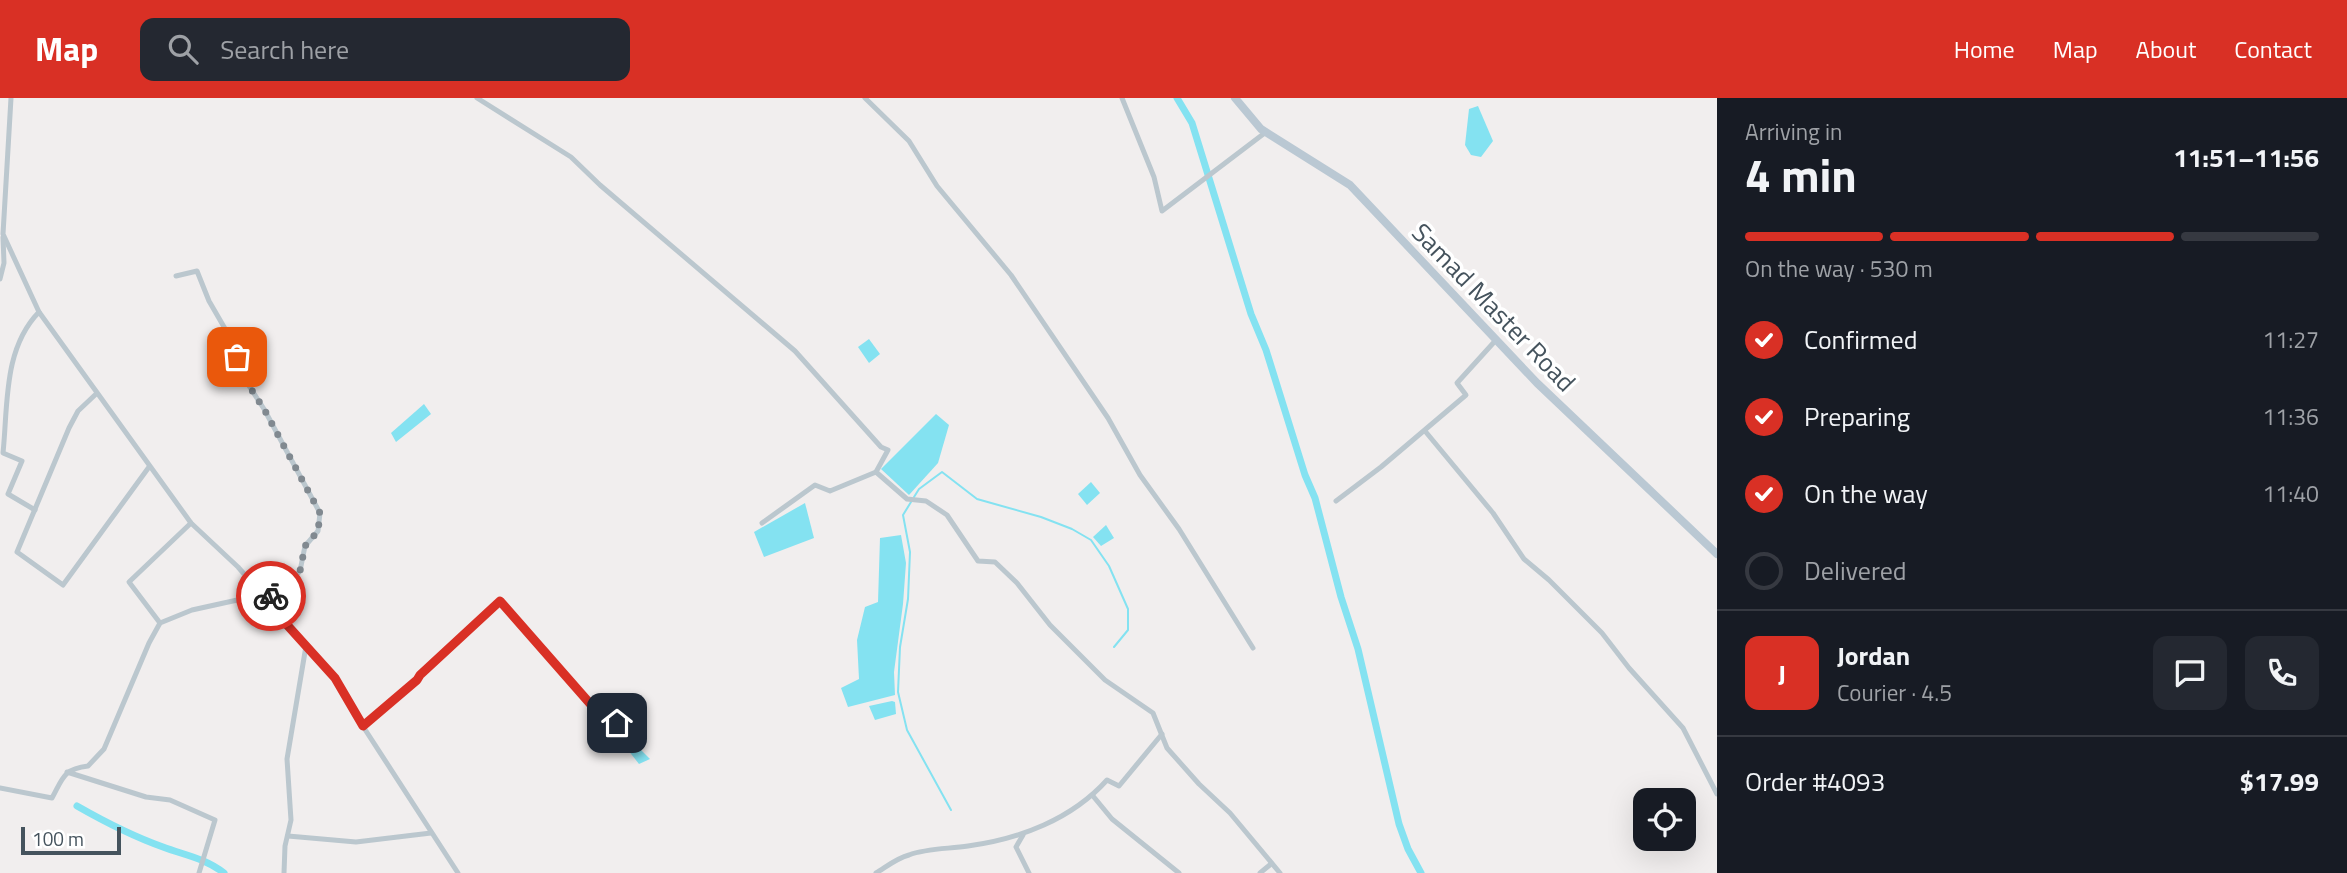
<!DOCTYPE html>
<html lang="en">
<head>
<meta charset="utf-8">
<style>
  :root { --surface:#171b24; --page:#242831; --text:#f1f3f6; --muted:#9ea1a6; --line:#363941; --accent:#d93025 }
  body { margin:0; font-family:"Titillium Web",sans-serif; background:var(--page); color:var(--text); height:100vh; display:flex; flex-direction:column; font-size:26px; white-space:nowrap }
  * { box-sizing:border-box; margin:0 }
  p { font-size:23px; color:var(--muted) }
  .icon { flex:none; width:38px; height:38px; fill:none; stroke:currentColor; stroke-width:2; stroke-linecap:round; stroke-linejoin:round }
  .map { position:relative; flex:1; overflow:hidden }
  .side { display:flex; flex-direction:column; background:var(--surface); width:630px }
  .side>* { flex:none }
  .tools { position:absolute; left:1633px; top:690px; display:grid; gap:14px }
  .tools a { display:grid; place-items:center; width:63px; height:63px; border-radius:14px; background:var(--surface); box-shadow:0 7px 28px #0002; font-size:35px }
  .scale { position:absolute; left:21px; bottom:18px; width:100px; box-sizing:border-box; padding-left:7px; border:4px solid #45535d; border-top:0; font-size:19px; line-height:24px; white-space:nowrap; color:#45535d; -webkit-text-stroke:5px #fff; paint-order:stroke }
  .pin { position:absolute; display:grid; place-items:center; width:60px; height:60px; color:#fff; margin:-30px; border-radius:14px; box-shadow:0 4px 10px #0006 }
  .courier { position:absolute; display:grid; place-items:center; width:70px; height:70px; margin:-35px; border:5px solid #d93025; border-radius:50%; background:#fff; color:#222; box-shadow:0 2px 9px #0007 }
  .summary em { font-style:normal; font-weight:700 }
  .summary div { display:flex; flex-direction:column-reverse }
  .summary { display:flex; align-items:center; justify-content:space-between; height:119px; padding:0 28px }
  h1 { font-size:46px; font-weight:700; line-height:52px }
  .bar { display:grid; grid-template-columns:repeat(4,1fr); gap:10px 7px; align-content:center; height:84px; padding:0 28px }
  .bar i { height:9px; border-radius:5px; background:var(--line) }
  .bar .current { background:var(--accent) }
  .bar p { grid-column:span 4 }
  .line { display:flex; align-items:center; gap:18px; padding:0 28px; border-top:2px solid var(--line) }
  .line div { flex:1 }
  .round { display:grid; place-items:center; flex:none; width:74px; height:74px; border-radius:14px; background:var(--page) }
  ol { padding:0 28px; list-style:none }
  li { display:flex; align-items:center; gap:21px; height:77px }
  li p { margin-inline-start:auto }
  li .icon { padding:7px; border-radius:50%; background:var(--accent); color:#fff; stroke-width:4 }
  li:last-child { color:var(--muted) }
  li i { width:38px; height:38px; border:4px solid var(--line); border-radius:50% }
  header { display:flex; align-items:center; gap:42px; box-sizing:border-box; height:98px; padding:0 35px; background:var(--accent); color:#fff }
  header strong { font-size:33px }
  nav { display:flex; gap:38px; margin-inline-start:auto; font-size:24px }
  .search { width:490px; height:63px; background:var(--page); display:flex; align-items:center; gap:18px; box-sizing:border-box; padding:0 24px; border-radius:14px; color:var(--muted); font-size:26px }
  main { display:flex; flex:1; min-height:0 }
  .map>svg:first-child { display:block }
  .water { fill:#84e2f1 }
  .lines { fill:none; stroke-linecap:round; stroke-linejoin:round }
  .stream { stroke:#84e2f1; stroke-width:2 }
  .canal { stroke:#84e2f1; stroke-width:7 }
  .street { stroke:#bbc7ce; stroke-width:5 }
  .secondary { stroke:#bac8d3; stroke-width:8 }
  .done { stroke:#818990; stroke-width:7; stroke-dasharray:0 12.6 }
  .route { stroke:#d93025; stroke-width:9 }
  .labels { text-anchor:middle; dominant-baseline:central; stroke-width:7; stroke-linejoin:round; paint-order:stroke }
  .street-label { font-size:26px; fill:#45535d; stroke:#fff }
</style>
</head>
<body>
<header>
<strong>Map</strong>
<div class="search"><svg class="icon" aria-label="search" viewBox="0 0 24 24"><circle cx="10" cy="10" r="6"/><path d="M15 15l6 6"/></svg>Search here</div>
<nav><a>Home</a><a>Map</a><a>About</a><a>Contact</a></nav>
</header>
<main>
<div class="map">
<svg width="1717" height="775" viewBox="0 0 1717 775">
  <rect width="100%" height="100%" fill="#f1eeee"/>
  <!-- water -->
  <g class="water">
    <polygon points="1478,8 1493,43 1481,59 1471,57 1465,47 1469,11"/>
    <polygon points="869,241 880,256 869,265 858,249"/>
    <polygon points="424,306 431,316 396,344 391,335"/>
    <polygon points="936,316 949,327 938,365 909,397 881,371"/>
    <polygon points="1091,384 1100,395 1087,407 1078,396"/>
    <polygon points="805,405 814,440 764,459 754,434"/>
    <polygon points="1106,427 1114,440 1101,448 1093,439"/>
    <polygon points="901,437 906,465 903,506 894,574 895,597 848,609 841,590 859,581 857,542 865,509 878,504 880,440"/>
    <polygon points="892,603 895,604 896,616 875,622 869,608"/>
    <polygon points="623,634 650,661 639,666 617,638"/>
  </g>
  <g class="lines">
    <!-- stream -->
    <g class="stream">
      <polyline points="914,399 919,391 942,374 977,401 1041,419 1072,431 1091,442 1109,468 1128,511 1128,532 1114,549"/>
      <polyline points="911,404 903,417 910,454 908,501 900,549 898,594 907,632 951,712"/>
    </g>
    <!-- canal -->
    <g class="canal">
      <polyline points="1177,0 1192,25 1251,216 1266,252 1305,377 1315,400 1341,499 1358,551 1399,726 1408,751 1421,775"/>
      <path d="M77 708C105 724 132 738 163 749 184 757 205 760 224 775"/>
    </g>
    <!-- street -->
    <g class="street">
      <polyline points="11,0 3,136 39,214 191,425 238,469 335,580 355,616 458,775"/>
      <polyline points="477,0 571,59 600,87 795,253 881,349 888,352 876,374"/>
      <polyline points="865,0 909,43 937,88 1011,177 1108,320 1140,377 1179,431 1253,550"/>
      <polyline points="1122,0 1154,79 1162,113 1266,34"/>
      <polyline points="0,181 4,165 3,139"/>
      <polyline points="96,296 78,313 69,330 17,454 63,487 149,369"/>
      <polyline points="1425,333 1493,415 1524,461 1549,482 1602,535 1629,570 1683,630 1717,696"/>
      <polyline points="1336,403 1381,369 1466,297 1457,285 1496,242"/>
      <path d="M35 412 8 396 22 363 3 355C8 307 3 251 39 214"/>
      <polyline points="762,425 815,387 830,393 876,374 907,401 926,403 947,417 978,463 995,464 1017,485 1050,527 1105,582 1153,615 1167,650 1199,686 1230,715 1280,775"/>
      <polyline points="160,525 129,484 191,425"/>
      <polyline points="363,628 417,582 420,577 500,503 594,609 617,625"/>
      <polyline points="67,674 146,699 170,702 215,722 199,775"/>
      <path d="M0 690 52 700C63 680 63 671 88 668L104 651 149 545 160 525 192 512 260 497 277 498 300 473 305 448 318 433 320 415 264 311 242 277 231 241 209 203 197 173 176 178"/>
      <polyline points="1093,698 1112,721 1179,775"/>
      <polyline points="1023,737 1016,749 1029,775"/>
      <polyline points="288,738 356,744 431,735"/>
      <polyline points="284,775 285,748 291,722 287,661 306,548"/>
      <path d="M876 775C886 769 897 760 909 757 927 750 949 751 968 748 1020 741 1072 721 1107 682L1119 688 1162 636"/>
      <polyline points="1260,775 1271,766"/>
    </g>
    <!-- secondary -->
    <polyline class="secondary" points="1235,0 1261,31 1350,87 1537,285 1717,456"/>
  </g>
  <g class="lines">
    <!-- done -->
    <polyline class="done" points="237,259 242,277 264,311 320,415 318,433 305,448 300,473 278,498 271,498"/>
    <!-- route -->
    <polyline class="route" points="271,498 260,497 335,580 363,628 417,582 420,577 500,503 593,609 617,625"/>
  </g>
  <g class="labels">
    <!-- street labels -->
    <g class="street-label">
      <text transform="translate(1494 209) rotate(46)">Samad Master Road</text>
    </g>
  </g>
</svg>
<div class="tools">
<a><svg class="icon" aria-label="locate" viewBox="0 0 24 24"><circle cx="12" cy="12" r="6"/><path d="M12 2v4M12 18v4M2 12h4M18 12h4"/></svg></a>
</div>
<div class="scale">100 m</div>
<div class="pin" style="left:237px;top:259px;background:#ea580c"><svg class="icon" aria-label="bag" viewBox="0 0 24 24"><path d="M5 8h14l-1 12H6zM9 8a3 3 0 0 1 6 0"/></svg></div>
<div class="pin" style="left:617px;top:625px;background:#1f2937"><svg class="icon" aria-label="home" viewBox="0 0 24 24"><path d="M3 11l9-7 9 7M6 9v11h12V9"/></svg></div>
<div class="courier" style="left:271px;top:498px"><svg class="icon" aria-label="bike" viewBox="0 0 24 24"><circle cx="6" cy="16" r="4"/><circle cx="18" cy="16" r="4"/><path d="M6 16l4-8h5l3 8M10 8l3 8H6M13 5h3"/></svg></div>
</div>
<section class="side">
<div class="summary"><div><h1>4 min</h1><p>Arriving in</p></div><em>11:51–11:56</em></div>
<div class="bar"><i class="current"></i><i class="current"></i><i class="current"></i><i></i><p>On the way · 530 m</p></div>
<ol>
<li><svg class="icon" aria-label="check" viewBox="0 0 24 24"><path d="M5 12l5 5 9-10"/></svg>Confirmed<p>11:27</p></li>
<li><svg class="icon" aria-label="check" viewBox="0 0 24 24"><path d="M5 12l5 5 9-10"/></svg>Preparing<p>11:36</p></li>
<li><svg class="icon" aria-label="check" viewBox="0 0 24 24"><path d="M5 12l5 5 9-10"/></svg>On the way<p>11:40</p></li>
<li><i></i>Delivered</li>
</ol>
<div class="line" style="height:126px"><b class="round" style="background:var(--accent);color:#fff">J</b><div><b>Jordan</b><p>Courier · 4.5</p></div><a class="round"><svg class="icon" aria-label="chat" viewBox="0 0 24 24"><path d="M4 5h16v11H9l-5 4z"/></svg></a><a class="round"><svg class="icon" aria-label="phone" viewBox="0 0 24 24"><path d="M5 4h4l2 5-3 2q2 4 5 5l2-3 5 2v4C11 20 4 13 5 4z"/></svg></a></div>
<div class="line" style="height:91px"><div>Order #4093</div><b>$17.99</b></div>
</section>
</main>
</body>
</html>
